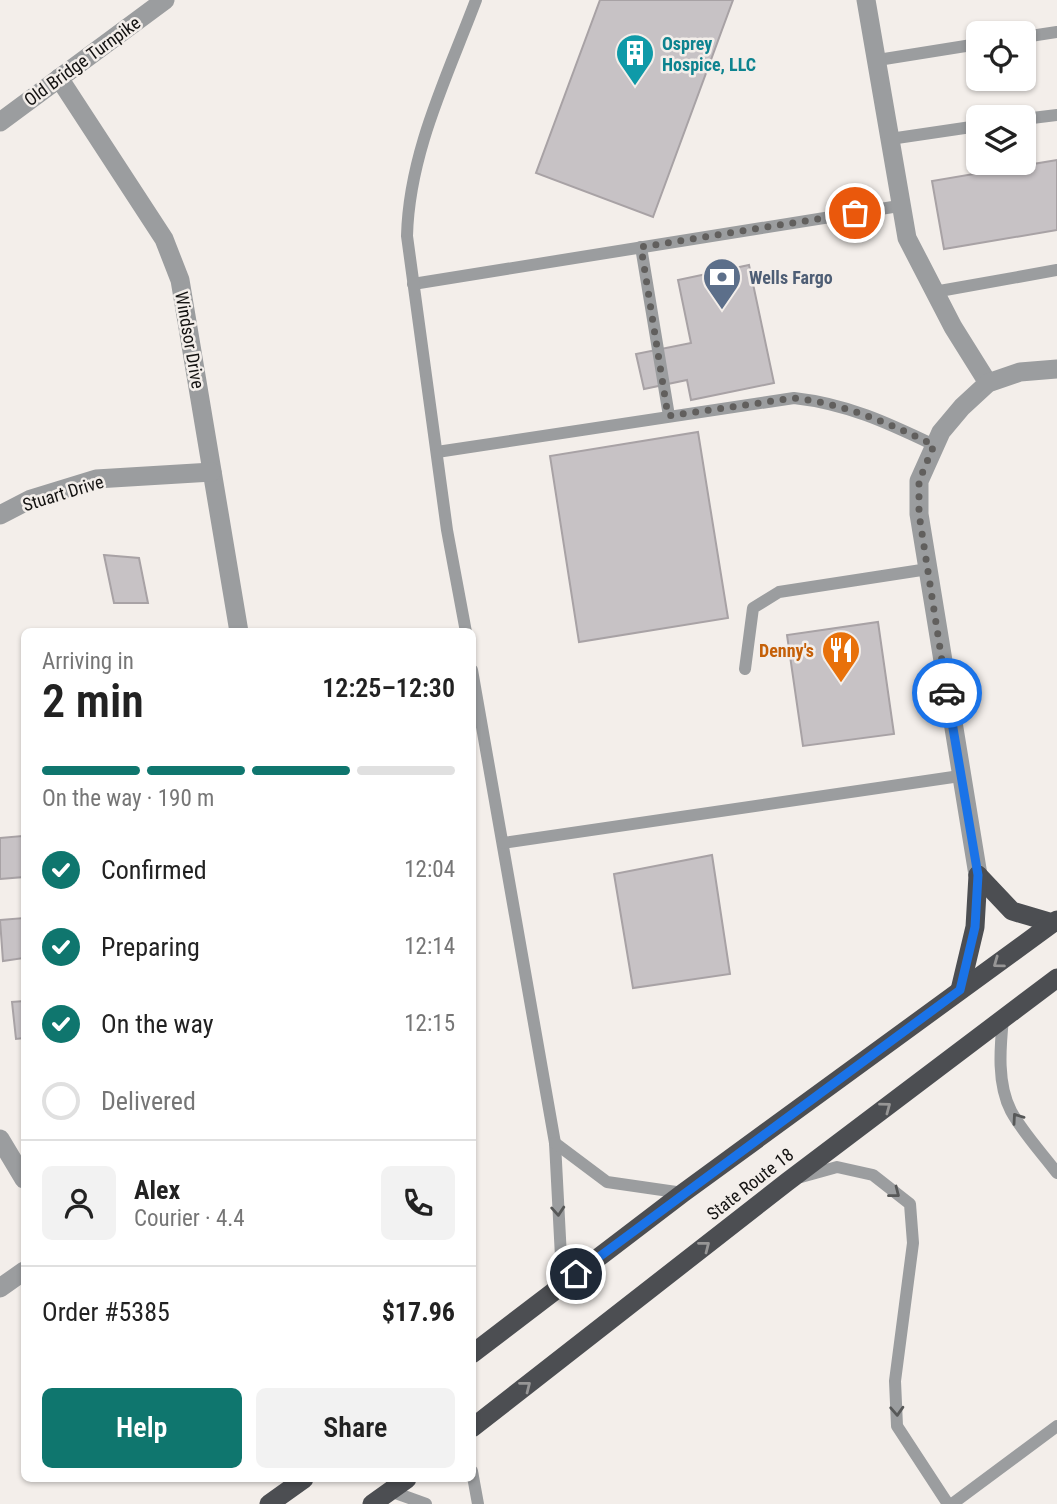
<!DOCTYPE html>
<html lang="en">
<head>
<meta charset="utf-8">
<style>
  :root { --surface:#fff; --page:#f2f2f2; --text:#222; --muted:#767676; --line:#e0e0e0; --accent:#0f766e }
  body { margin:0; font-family:"Roboto Condensed",sans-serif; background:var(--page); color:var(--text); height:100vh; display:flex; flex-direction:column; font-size:26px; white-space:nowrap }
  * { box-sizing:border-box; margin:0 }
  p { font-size:23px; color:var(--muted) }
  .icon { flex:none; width:38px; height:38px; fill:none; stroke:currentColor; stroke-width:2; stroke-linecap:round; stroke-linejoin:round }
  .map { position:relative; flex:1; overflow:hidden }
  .drawer { position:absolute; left:21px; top:628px; width:455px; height:854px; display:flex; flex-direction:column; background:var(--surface); border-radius:10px; box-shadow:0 2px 5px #0004 }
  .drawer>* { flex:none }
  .controls { position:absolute; left:966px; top:21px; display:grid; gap:14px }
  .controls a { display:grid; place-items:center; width:70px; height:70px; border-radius:10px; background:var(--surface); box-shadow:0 2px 5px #0004; font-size:35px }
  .pin { position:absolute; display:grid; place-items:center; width:60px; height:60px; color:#fff; margin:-30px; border:4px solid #fff; border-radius:50%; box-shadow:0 2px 7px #0007 }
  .courier { position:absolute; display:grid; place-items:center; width:70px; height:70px; margin:-35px; border:5px solid #1a73e8; border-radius:50%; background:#fff; color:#222; box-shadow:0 2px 9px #0007 }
  .overview em { font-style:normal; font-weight:600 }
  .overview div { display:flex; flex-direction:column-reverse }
  .overview { display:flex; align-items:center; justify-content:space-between; height:119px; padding:0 21px }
  h1 { font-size:46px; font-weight:600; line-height:52px }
  .bar { display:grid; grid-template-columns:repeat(4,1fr); gap:10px 7px; align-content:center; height:84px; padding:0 21px }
  .bar i { height:9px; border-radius:5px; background:var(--line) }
  .bar .selected { background:var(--accent) }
  .bar p { grid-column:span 4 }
  .line { display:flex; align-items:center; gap:18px; padding:0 21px; border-top:2px solid var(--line) }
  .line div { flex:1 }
  .round { display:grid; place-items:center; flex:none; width:74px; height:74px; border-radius:10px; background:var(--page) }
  ol { padding:0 21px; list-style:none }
  li { display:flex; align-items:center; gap:21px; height:77px }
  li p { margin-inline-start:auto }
  li .icon { padding:7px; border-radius:50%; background:var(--accent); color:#fff; stroke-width:4 }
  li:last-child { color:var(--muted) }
  li i { width:38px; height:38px; border:4px solid var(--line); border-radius:50% }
  .action { display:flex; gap:14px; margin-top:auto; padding:14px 21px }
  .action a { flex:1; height:80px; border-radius:10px; background:var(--accent); color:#fff; font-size:28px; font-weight:600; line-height:80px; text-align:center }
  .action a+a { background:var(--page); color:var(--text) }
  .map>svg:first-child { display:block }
  .building { fill:#c7c2c5; stroke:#a8a2a5; stroke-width:2 }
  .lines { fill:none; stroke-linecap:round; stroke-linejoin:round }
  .service { stroke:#9b9d9f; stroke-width:12 }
  .minor { stroke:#9b9d9f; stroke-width:19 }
  .tertiary { stroke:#9b9d9f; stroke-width:19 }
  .trunk { stroke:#4c4e52; stroke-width:19 }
  .oneway { stroke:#979696 }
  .oneway2 { stroke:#575858 }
  .done { stroke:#615f5d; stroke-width:7; stroke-dasharray:0 12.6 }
  .route { stroke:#1a73e8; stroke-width:9 }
  .labels { text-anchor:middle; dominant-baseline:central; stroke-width:5; stroke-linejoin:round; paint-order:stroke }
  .culture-label { font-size:18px; font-weight:bold; fill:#0d838f; stroke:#f3eeea; text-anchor:start }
  .street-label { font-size:18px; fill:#131211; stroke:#f3eeea }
  .service-label { font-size:18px; font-weight:bold; fill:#4e5e75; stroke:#f3eeea; text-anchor:start }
  .food-label { font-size:18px; font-weight:bold; fill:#c56008; stroke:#f3eeea; text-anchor:end }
</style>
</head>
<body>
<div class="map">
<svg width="1057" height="1504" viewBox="0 0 1057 1504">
  <rect width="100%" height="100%" fill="#f3eeea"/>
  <!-- building -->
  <g class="building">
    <polygon points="600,0 733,0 653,217 536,173"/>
    <polygon points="1057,160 1057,230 944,249 932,181"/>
    <polygon points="749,265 774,383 691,400 687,380 644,389 636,354 691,343 678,280"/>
    <polygon points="698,432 728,618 579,642 550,456"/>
    <polygon points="104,555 139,558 148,603 114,603"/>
    <polygon points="878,622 894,734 803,746 787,635"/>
    <polygon points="22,836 24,877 0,879 0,838"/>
    <polygon points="712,855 730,974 633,988 614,874"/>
    <polygon points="24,918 24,958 3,961 0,920"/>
    <polygon points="24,1001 24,1038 16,1039 12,1002"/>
  </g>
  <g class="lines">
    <!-- service -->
    <g class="service">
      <polyline points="1024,37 1057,32"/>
      <polyline points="878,60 978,44"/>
      <polyline points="1024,119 1057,115"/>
      <polyline points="890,139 978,126"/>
      <polyline points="641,247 669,416"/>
      <polyline points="413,284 899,206"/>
      <polyline points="934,292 1057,270"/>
      <path d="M437 452 794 398C847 404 886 422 934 445"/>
      <path d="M466 632 447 530 407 236C409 153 447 77 476 0"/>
      <polyline points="745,669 753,608 779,592 928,569"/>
      <polyline points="472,670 555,1143 561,1257 554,1291"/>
      <polyline points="503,843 960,776"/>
      <path d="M1003 1019C1000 1048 997 1084 1011 1111 1023 1133 1042 1153 1057 1173"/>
      <polyline points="555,1143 607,1182 683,1193"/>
      <polyline points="801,1177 837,1167 873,1175 910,1204 913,1243 895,1381 897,1426 948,1504"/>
      <polyline points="472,1471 478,1504"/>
      <polyline points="390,1491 426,1504"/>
      <polyline points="952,1504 1057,1426"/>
    </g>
    <!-- minor -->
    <g class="minor">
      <polyline points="866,0 907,238 953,327 988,383"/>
      <polyline points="59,78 164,239 180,280 239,632"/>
      <polyline points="0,515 31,499 96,479 212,472"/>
      <polyline points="978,875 919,514 919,481 941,432 962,407 988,383 1020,372 1057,369"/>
      <polyline points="0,1139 24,1179"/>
      <polyline points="0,1288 24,1271"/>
    </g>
    <!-- tertiary -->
    <polyline class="tertiary" points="0,122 165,0"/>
    <!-- trunk -->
    <g class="trunk">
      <polyline points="978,875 1012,911 1053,923"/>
      <polyline points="960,990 975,927 978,875"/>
      <polyline points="472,1354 683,1193 1057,920"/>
      <polyline points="472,1428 787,1182 1057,978"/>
      <polyline points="269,1504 304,1479"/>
      <polyline points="372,1504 407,1479"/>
    </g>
  </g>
  <!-- one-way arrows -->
  <defs><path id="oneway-chevron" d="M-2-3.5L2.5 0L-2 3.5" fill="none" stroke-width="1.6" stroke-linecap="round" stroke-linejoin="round" transform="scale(1.75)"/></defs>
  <g class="oneway">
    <use href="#oneway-chevron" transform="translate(998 963) rotate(144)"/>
    <use href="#oneway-chevron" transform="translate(886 1107) rotate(-37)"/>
    <use href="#oneway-chevron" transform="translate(705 1246) rotate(-38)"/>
    <use href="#oneway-chevron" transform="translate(526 1386) rotate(-38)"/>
  </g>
  <g class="oneway2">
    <use href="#oneway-chevron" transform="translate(1017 1118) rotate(-125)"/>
    <use href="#oneway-chevron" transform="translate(895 1193) rotate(38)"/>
    <use href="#oneway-chevron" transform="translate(558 1211) rotate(86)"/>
    <use href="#oneway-chevron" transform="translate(897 1411) rotate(87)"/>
  </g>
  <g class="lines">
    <!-- done -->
    <path class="done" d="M855 213 641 247 668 416 794 398C845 404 888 423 934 445L919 481V514L947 693"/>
    <!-- route -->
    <polyline class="route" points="576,1274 960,990 975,927 978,875 947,693"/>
  </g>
  <!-- icons -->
  <defs>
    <symbol id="building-pin" viewBox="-11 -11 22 30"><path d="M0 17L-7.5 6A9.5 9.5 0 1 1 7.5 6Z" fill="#0f9aa8" stroke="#f3eeea"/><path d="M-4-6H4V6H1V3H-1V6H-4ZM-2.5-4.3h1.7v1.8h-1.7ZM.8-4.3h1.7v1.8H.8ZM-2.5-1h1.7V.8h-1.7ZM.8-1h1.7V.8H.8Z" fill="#fff"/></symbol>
    <symbol id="bank-pin" viewBox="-11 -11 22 30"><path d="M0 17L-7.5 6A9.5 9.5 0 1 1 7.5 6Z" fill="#5c6f8a" stroke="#f3eeea"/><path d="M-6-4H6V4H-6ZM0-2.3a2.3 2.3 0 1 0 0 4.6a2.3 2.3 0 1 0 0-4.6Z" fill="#fff"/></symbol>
    <symbol id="restaurant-pin" viewBox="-11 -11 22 30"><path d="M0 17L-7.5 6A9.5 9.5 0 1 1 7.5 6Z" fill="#e8710a" stroke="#f3eeea"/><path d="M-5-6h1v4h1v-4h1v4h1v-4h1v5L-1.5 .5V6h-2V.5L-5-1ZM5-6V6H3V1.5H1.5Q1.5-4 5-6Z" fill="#fff"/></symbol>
  </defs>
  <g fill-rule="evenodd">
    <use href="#building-pin" x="613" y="31" width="44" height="60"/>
    <use href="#bank-pin" x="700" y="255" width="44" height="60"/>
    <use href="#restaurant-pin" x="819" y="628" width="44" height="60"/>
  </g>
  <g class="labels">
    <!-- culture labels -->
    <g class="culture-label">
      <text x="662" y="43">Osprey<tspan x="662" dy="21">Hospice, LLC</tspan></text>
    </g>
    <!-- street labels -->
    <g class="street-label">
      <text transform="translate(82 61) rotate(-36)">Old Bridge Turnpike</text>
      <text transform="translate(190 340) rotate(80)">Windsor Drive</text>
      <text transform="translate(63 493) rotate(-17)">Stuart Drive</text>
      <text transform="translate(750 1184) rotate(-38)">State Route 18</text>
    </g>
    <!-- service labels -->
    <g class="service-label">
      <text x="749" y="277">Wells Fargo</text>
    </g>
    <!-- food labels -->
    <g class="food-label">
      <text x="814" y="650">Denny's</text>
    </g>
  </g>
</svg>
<div class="controls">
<a><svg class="icon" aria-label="locate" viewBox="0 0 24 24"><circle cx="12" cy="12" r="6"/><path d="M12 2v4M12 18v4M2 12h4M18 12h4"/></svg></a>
<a><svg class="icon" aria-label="layers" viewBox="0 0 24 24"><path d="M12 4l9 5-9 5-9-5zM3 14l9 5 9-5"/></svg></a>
</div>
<div class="pin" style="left:855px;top:213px;background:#ea580c"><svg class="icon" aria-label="bag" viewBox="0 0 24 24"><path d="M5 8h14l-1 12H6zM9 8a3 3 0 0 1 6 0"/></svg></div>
<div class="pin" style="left:576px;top:1274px;background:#1f2937"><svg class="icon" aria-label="home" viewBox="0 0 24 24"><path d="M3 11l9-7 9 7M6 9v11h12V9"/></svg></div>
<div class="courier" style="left:947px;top:693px"><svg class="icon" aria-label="car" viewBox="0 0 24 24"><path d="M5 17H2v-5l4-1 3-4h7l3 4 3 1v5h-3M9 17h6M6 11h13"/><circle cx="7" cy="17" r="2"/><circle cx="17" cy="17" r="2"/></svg></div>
<section class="drawer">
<div class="overview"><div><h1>2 min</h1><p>Arriving in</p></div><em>12:25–12:30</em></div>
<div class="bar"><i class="selected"></i><i class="selected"></i><i class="selected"></i><i></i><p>On the way · 190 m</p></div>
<ol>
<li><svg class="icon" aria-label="check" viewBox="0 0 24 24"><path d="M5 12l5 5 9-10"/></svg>Confirmed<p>12:04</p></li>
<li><svg class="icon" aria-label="check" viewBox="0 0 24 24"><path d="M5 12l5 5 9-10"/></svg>Preparing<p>12:14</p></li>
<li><svg class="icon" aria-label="check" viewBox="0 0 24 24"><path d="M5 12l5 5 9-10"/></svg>On the way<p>12:15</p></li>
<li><i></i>Delivered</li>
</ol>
<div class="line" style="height:126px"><a class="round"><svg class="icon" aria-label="person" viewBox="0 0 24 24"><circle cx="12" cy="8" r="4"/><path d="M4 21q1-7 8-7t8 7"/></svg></a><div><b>Alex</b><p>Courier · 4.4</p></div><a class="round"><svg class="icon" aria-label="phone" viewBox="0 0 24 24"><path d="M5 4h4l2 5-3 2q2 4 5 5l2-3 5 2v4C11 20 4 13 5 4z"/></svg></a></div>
<div class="line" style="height:91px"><div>Order #5385</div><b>$17.96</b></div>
<div class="action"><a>Help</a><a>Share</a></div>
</section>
</div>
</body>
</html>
